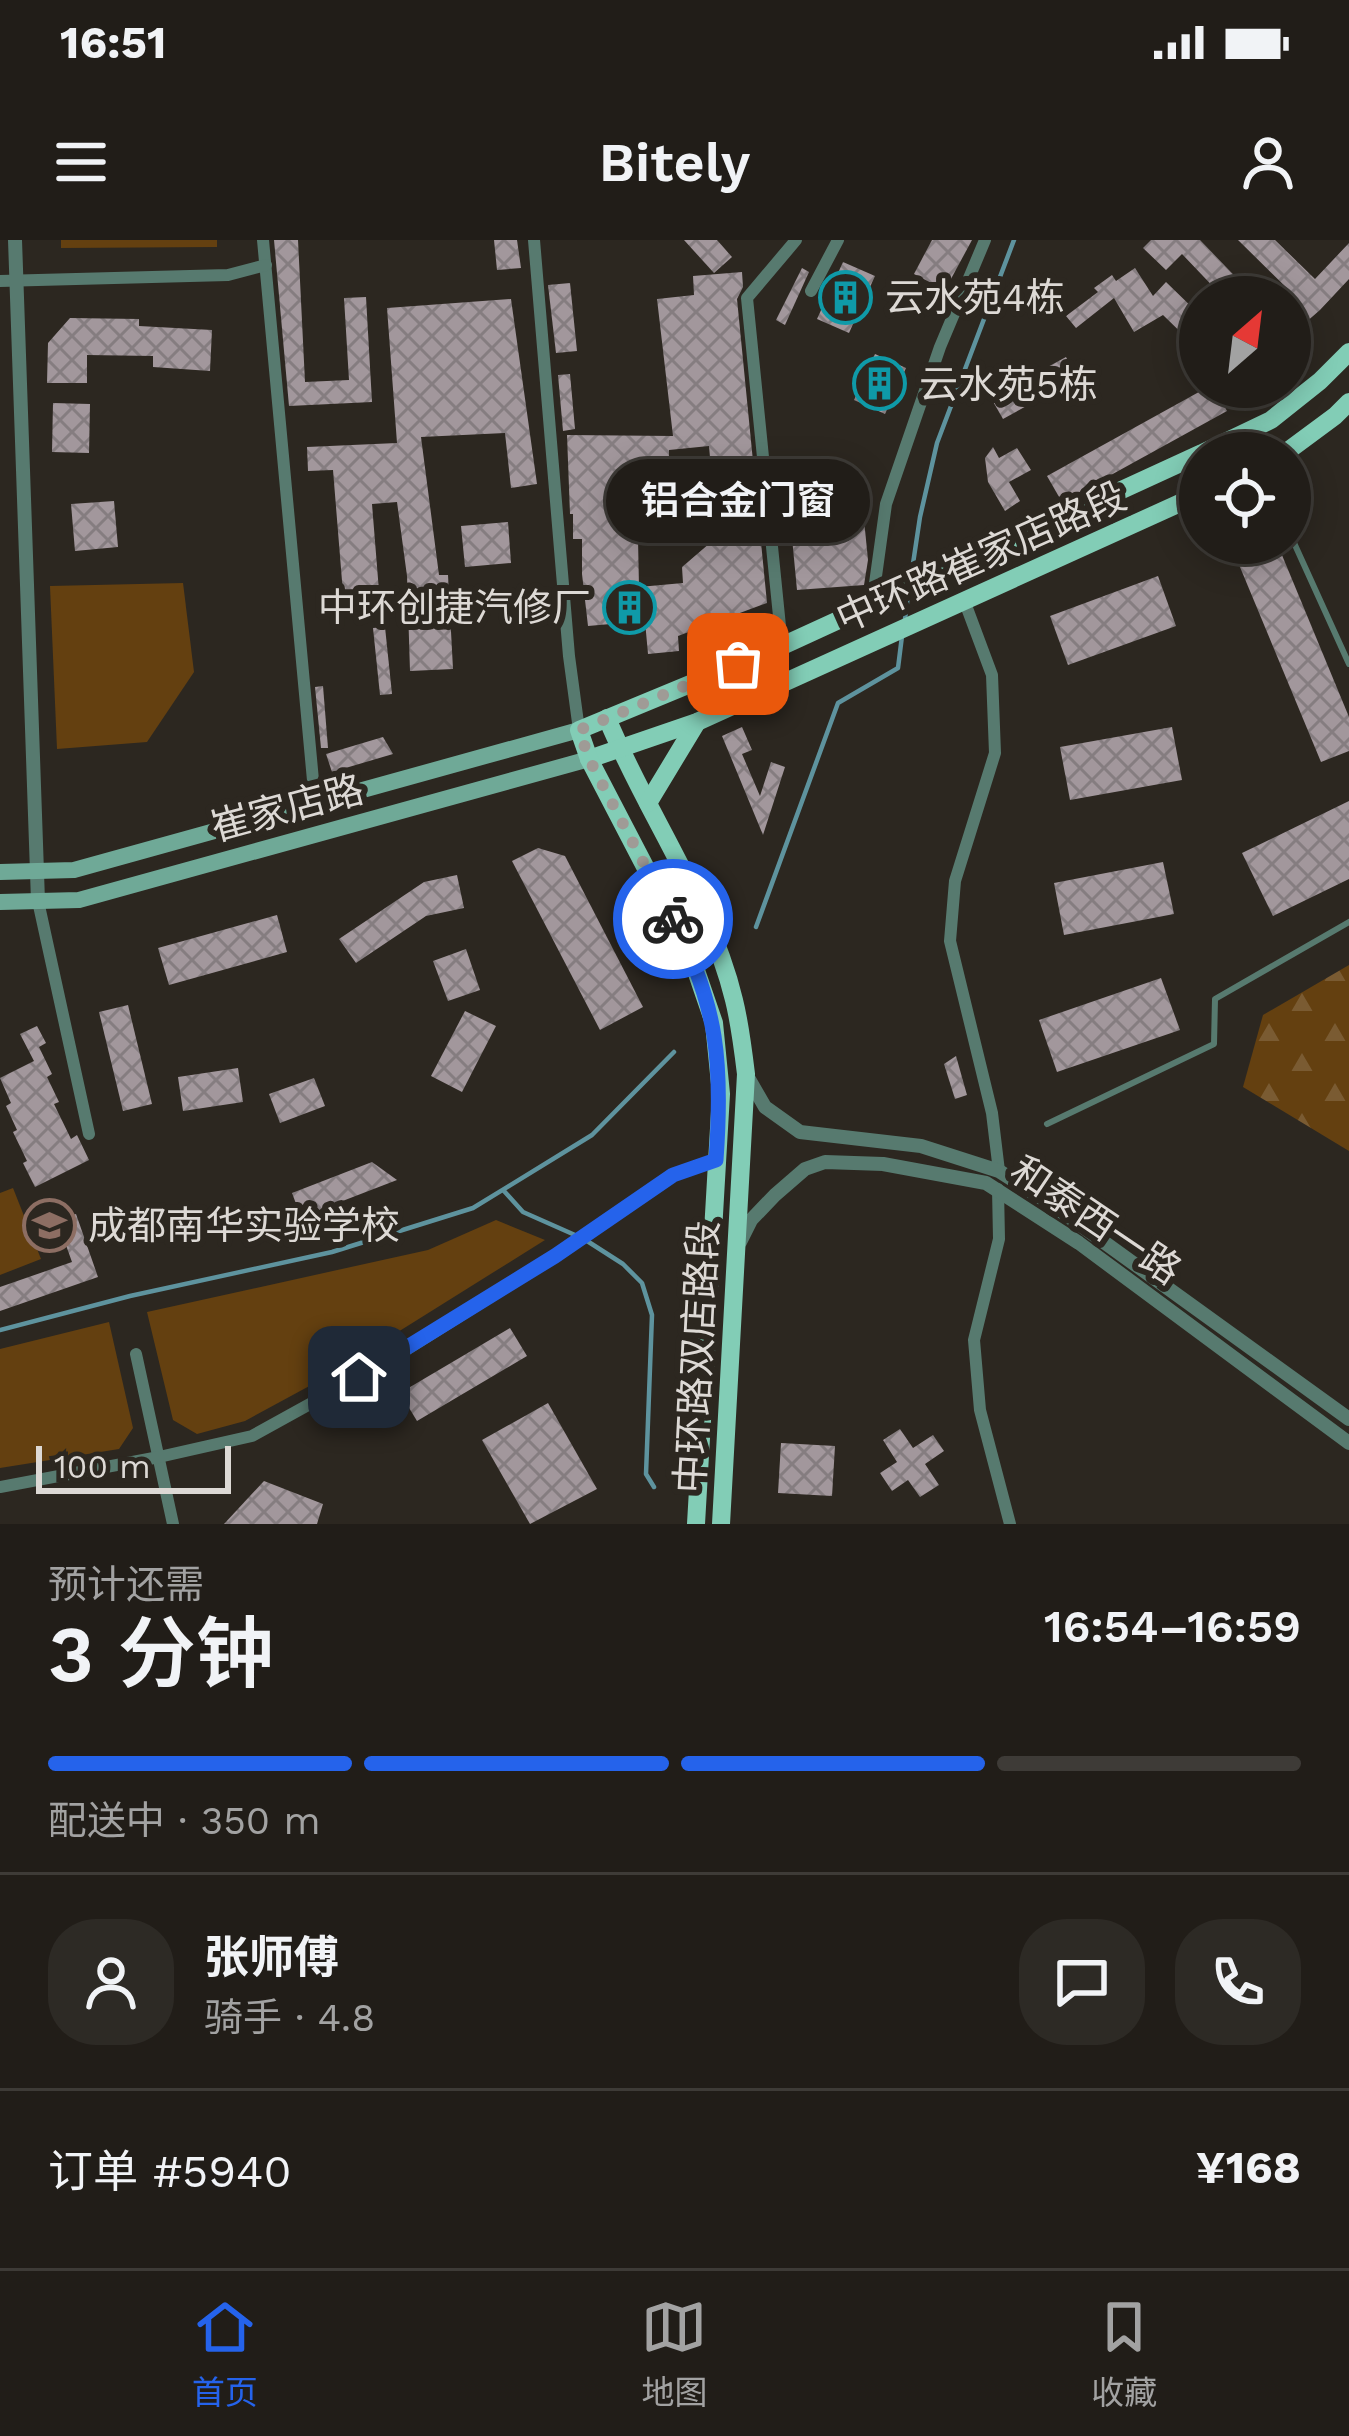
<!DOCTYPE html>
<html lang="zh">
<head>
<meta charset="utf-8">
<style>
  :root { --surface:#211d18; --page:#2d2a25; --text:#f1f3f6; --muted:#a2a2a2; --line:#3e3b37; --accent:#2563eb }
  body { margin:0; font-family:"Work Sans","Noto Sans SC",sans-serif; background:var(--page); color:var(--text); height:100vh; display:flex; flex-direction:column; font-size:45px; white-space:nowrap }
  * { box-sizing:border-box; margin:0 }
  p { font-size:39px; color:var(--muted) }
  .icon { flex:none; width:66px; height:66px; fill:none; stroke:currentColor; stroke-width:2; stroke-linecap:round; stroke-linejoin:round }
  .map { position:relative; height:1284px; overflow:hidden }
  .panel { display:flex; flex-direction:column; background:var(--surface); flex:1 }
  .panel>* { flex:none }
  .needle { width:78px; rotate:28deg }
  .buttons { position:absolute; left:1179px; top:36px; display:grid; gap:24px }
  .buttons a { display:grid; place-items:center; width:132px; height:132px; border-radius:50%; background:var(--surface); box-shadow:0 6px 30px #0003,0 0 0 3px var(--line); font-size:60px }
  .scale { position:absolute; left:36px; bottom:30px; width:195px; box-sizing:border-box; padding-left:12px; border:6px solid #ddd9d5; border-top:0; font-size:33px; line-height:42px; white-space:nowrap; color:#ddd9d5; -webkit-text-stroke:9px #2c2720; paint-order:stroke }
  .pin { position:absolute; display:grid; place-items:center; width:102px; height:102px; color:#fff; margin:-51px; border-radius:24px; box-shadow:0 6px 18px #0006 }
  .courier { position:absolute; display:grid; place-items:center; width:120px; height:120px; margin:-60px; border:9px solid #2563eb; border-radius:50%; background:#fff; color:#222; box-shadow:0 3px 15px #0007 }
  .bubble { position:absolute; height:84px; border-radius:42px; background:var(--surface); box-shadow:0 6px 30px #0003,0 0 0 3px var(--line); font-size:39px; font-weight:600; line-height:84px; text-align:center }
  .overview em { font-style:normal; font-weight:600 }
  .overview div { display:flex; flex-direction:column-reverse }
  .overview { display:flex; align-items:center; justify-content:space-between; height:204px; padding:0 48px }
  h1 { font-size:78px; font-weight:600; line-height:90px }
  .bar { display:grid; grid-template-columns:repeat(4,1fr); gap:18px 12px; align-content:center; height:144px; padding:0 48px }
  .bar i { height:15px; border-radius:9px; background:var(--line) }
  .bar .selected { background:var(--accent) }
  .bar p { grid-column:span 4 }
  .line { display:flex; align-items:center; gap:30px; padding:0 48px; border-top:3px solid var(--line) }
  .line div { flex:1 }
  .round { display:grid; place-items:center; flex:none; width:126px; height:126px; border-radius:48px; background:var(--page) }
  .status { display:flex; justify-content:space-between; align-items:center; height:84px; padding:0 60px; background:var(--surface); direction:ltr }
  .status svg { height:33px; fill:currentColor }
  header { display:flex; justify-content:space-between; align-items:center; height:156px; padding:0 48px; background:var(--surface); font-size:54px; font-weight:600 }
  .menu { display:flex; justify-content:space-around; align-items:center; height:168px; border-top:3px solid var(--line); background:var(--surface); font-size:33px; color:var(--muted) }
  .menu a { display:grid; justify-items:center; gap:6px }
  .menu .selected { color:var(--accent) }
  .map>svg:first-child { display:block }
  .forest { fill:url(#forest-firs) }
  .green { fill:#644010 }
  .lines { fill:none; stroke-linecap:round; stroke-linejoin:round }
  .stream { stroke:#5e939e; stroke-width:4.5 }
  .building { fill:url(#building-cross-hatch); fill-rule:evenodd }
  .service { stroke:#577a6f; stroke-width:6 }
  .minor { stroke:#577a6f; stroke-width:12 }
  .tertiary { stroke:#577a6f; stroke-width:14 }
  .secondary { stroke:#6fa997; stroke-width:16 }
  .primary { stroke:#82cdb6; stroke-width:18 }
  .done { stroke:#9f9b96; stroke-width:12; stroke-dasharray:0 21.6 }
  .route { stroke:#2563eb; stroke-width:15 }
  .labels { text-anchor:middle; dominant-baseline:central; stroke-width:12; stroke-linejoin:round; paint-order:stroke }
  .poi-label { font-size:39px; fill:#ddd9d5; stroke:#2c2720; text-anchor:start }
  .street-label { font-size:39px; fill:#ddd9d5; stroke:#2c2720 }
</style>
</head>
<body>
<div class="status"><b>16:51</b><svg viewBox="0 0 49 12"><path d="M0 12V9h3v3zM5 12V6h3v6zM10 12V3h3v9zM15 12V0h3v12zM26 1h20v11H26zM47 4h2v5h-2z"/></svg></div>
<header><svg class="icon" aria-label="menu" viewBox="0 0 24 24"><path d="M4 6h16M4 12h16M4 18h16"/></svg>Bitely<svg class="icon" aria-label="person" viewBox="0 0 24 24"><circle cx="12" cy="8" r="4"/><path d="M4 21q1-7 8-7t8 7"/></svg></header>
<div class="map">
<svg width="1349" height="1284" viewBox="0 0 1349 1284">
  <defs>
    <pattern id="forest-firs" width="22" height="20" patternUnits="userSpaceOnUse" patternTransform="scale(3)"><rect width="22" height="20" fill="#644010"/><path d="M5 1l3.5 6h-7zM16 11l3.5 6h-7z" fill="#7a5b32"/></pattern>
    <pattern id="building-cross-hatch" width="8" height="8" patternUnits="userSpaceOnUse" patternTransform="scale(3)"><rect width="8" height="8" fill="#a2979c"/><path d="M0 0l8 8M0 8l8-8" fill="none" stroke="#857d80"/></pattern>
  </defs>
  <rect width="100%" height="100%" fill="#2c2720"/>
  <!-- forest -->
  <polygon class="forest" points="1349,725 1349,911 1243,847 1263,775"/>
  <!-- green -->
  <g class="green">
    <polygon points="61,0 217,0 217,7 61,8"/>
    <polygon points="183,343 194,432 147,502 57,509 50,346"/>
    <polygon points="13,948 41,1019 0,1035 0,953"/>
    <polygon points="496,980 545,1000 326,1137 245,1181 197,1194 173,1180 147,1072 428,1010"/>
    <polygon points="109,1082 133,1188 119,1209 0,1228 0,1109"/>
  </g>
  <g class="lines">
    <!-- stream -->
    <g class="stream">
      <polyline points="911,337 920,277 937,203 1014,0"/>
      <polyline points="905,379 908,355"/>
      <polyline points="756,687 838,463 898,428 902,396"/>
      <polyline points="504,951 523,972 584,999 623,1024 642,1043 652,1075 646,1234 654,1247"/>
      <polyline points="0,1090 130,1056 332,1012 473,968 592,895 674,812"/>
    </g>
  </g>
  <!-- building -->
  <g class="building">
    <polygon points="274,0 298,0 305,142 349,140 344,58 366,57 372,162 289,166"/>
    <polygon points="494,0 517,0 521,28 497,30"/>
    <polygon points="684,0 717,0 732,17 714,33"/>
    <polygon points="932,0 972,0 945,50 914,34"/>
    <polygon points="1151,0 1200,0 1255,57 1223,57 1182,14 1166,30 1143,8"/>
    <polygon points="1238,0 1275,0 1315,39 1349,3 1349,39 1320,70 1290,96 1290,62 1296,57"/>
    <polygon points="843,22 875,36 849,93 817,79"/>
    <polygon points="802,28 809,32 785,85 776,80"/>
    <polygon points="1135,28 1153,56 1166,42 1200,75 1200,111 1163,75 1134,92 1114,58 1076,88 1066,76 1098,52 1094,48 1112,35 1116,41"/>
    <path d="M742 32 743 47 737 59 767 363 678 396 679 411 648 414 645 381 588 386 582 334V299H573V274H570L567 195 673 196 657 59 694 55 693 36ZM709 206 717 297 682 327 683 343 639 347 638 299H672V277H668L669 210Z"/>
    <polygon points="570,43 577,111 556,113 548,45"/>
    <polygon points="511,59 537,244 511,248 505,193 421,197 439,335 448,335 453,429 410,431 407,336 397,262 372,264 379,351 343,353 333,230 308,231 307,207 397,203 387,68"/>
    <polygon points="70,78 139,79 139,86 212,90 210,131 153,127 153,116 87,115 87,143 47,143 48,103"/>
    <polygon points="875,114 906,128 885,174 854,160"/>
    <polygon points="1066,117 1077,138 1003,179 991,158"/>
    <polygon points="570,134 575,189 563,191 558,135"/>
    <polygon points="1208,147 1214,147 1227,171 1062,262 1047,236"/>
    <polygon points="53,163 90,164 89,213 52,212"/>
    <polygon points="993,207 999,218 1017,208 1031,230 1009,242 1020,261 1005,271 988,242 985,218"/>
    <polygon points="859,229 868,320 864,345 797,350 786,235"/>
    <polygon points="114,261 118,307 75,311 71,264"/>
    <polygon points="508,282 511,323 465,327 461,286"/>
    <polygon points="1230,303 1277,303 1349,477 1349,511 1321,522"/>
    <polygon points="1158,336 1176,386 1068,425 1050,376"/>
    <polygon points="385,387 392,454 380,455 373,388"/>
    <polygon points="323,446 328,508 321,508 315,447"/>
    <polygon points="742,487 752,510 742,514 760,556 771,522 785,527 763,595 722,496"/>
    <polygon points="1172,487 1182,540 1070,560 1060,507"/>
    <polygon points="383,497 393,514 332,532 326,514"/>
    <polygon points="1349,561 1349,639 1273,676 1242,613"/>
    <polygon points="538,608 565,616 643,767 600,790 512,621"/>
    <polygon points="1163,622 1174,674 1064,695 1054,643"/>
    <polygon points="457,635 464,668 426,676 356,723 339,699 424,642"/>
    <polygon points="277,675 287,712 169,745 158,708"/>
    <polygon points="466,709 480,750 448,761 433,721"/>
    <polygon points="1161,738 1180,790 1057,832 1039,780"/>
    <polygon points="128,765 152,864 123,871 99,772"/>
    <polygon points="465,771 496,786 462,852 431,836"/>
    <polygon points="37,786 46,803 39,807 52,834 47,837 59,862 54,864 71,899 77,895 89,920 35,947 23,923 27,921 13,892 17,890 6,866 11,863 0,838 34,821 20,794"/>
    <polygon points="956,816 967,855 955,859 944,824"/>
    <polygon points="238,828 243,862 183,871 178,837"/>
    <polygon points="314,838 325,866 280,883 269,854"/>
    <polygon points="372,922 397,940 301,977 292,953"/>
    <polygon points="76,974 98,1037 0,1071 0,1047 72,1022 57,980"/>
    <polygon points="510,1088 527,1116 417,1181 400,1153"/>
    <polygon points="548,1163 597,1249 530,1284 482,1200"/>
    <polygon points="900,1189 913,1208 933,1195 944,1211 925,1224 939,1245 920,1257 908,1240 892,1251 880,1233 897,1222 883,1200"/>
    <polygon points="781,1203 835,1206 832,1256 778,1253"/>
    <polygon points="264,1241 323,1264 317,1284 224,1284"/>
  </g>
  <g class="lines">
    <!-- service -->
    <g class="service">
      <polyline points="1290,294 1349,424"/>
      <polyline points="1047,884 1214,804 1215,759 1349,682"/>
    </g>
    <!-- minor -->
    <g class="minor">
      <polyline points="263,0 315,562"/>
      <polyline points="534,0 569,416 579,490"/>
      <polyline points="0,41 228,35 266,25"/>
      <polyline points="811,51 838,0"/>
      <polyline points="964,360 992,435 995,513 955,641 950,701 992,873 999,931"/>
      <polyline points="872,365 886,264 940,107 985,0"/>
      <polyline points="782,406 747,58 796,0"/>
      <polyline points="38,661 89,894"/>
      <polyline points="998,949 999,999 974,1100 980,1170 1010,1284"/>
      <polyline points="136,1114 173,1284"/>
      <polyline points="0,1247 159,1217 252,1196 395,1117 555,1016 673,935 716,920"/>
    </g>
    <!-- tertiary -->
    <g class="tertiary">
      <polyline points="15,0 38,661"/>
      <polyline points="746,834 765,867 800,892 921,906 999,931 1054,966 1349,1179"/>
      <polyline points="740,1002 751,980 775,955 805,929 825,922 883,924 986,943 1079,1003 1349,1203"/>
    </g>
    <!-- secondary -->
    <g class="secondary">
      <polyline points="0,632 74,630 579,490"/>
      <polyline points="0,662 79,660 589,519"/>
    </g>
    <!-- primary -->
    <g class="primary">
      <polyline points="1202,213 1271,180 1320,141 1349,112"/>
      <polyline points="1285,213 1335,176 1349,162"/>
      <path d="M607 478C646 573 710 660 734 760 740 784 743 809 746 834L721 1284"/>
      <polyline points="589,519 697,482 1200,254"/>
      <polyline points="648,563 697,482"/>
      <polyline points="696,1284 721,854 714,783 690,713 589,519 579,490 782,406 1200,214"/>
    </g>
  </g>
  <g class="lines">
    <!-- done -->
    <polyline class="done" points="673,679 589,519 579,490 738,424"/>
    <!-- route -->
    <path class="route" d="M359 1137 555 1016 673 935 716 920C723 824 718 766 673 679"/>
  </g>
  <!-- icons -->
  <defs>
    <symbol id="building-ring" viewBox="-11 -11 22 22"><circle r="9.5" fill="#2c2720" stroke="#0f9aa8" stroke-width="1.5"/><path d="M-4-6H4V6H1V3H-1V6H-4ZM-2.5-4.3h1.7v1.8h-1.7ZM.8-4.3h1.7v1.8H.8ZM-2.5-1h1.7V.8h-1.7ZM.8-1h1.7V.8H.8Z" fill="#0f9aa8"/></symbol>
    <symbol id="school-ring" viewBox="-11 -11 22 22"><circle r="9.5" fill="#2c2720" stroke="#8d6e63" stroke-width="1.5"/><path d="M0-5L7-2L0 1L-7-2ZM-4 1L0 2.5L4 1V4Q0 6-4 4Z" fill="#8d6e63"/></symbol>
  </defs>
  <g fill-rule="evenodd">
    <use href="#building-ring" x="816" y="28" width="59" height="59"/>
    <use href="#building-ring" x="850" y="114" width="59" height="59"/>
    <use href="#building-ring" x="600" y="338" width="59" height="59"/>
    <use href="#school-ring" x="20" y="956" width="59" height="59"/>
  </g>
  <g class="labels">
    <!-- poi labels -->
    <g class="poi-label">
      <text x="885" y="57">云水苑4栋</text>
      <text x="919" y="144">云水苑5栋</text>
      <text x="591" y="367" text-anchor="end">中环创捷汽修厂</text>
      <text x="88" y="985">成都南华实验学校</text>
    </g>
    <!-- street labels -->
    <g class="street-label">
      <text transform="translate(981 317) rotate(-24)">中环路崔家店路段</text>
      <text transform="translate(287 568) rotate(-15)">崔家店路</text>
      <text transform="translate(1096 980) rotate(34)">和泰西一路</text>
      <text transform="translate(697 1117) rotate(-87)">中环路双店路段</text>
    </g>
  </g>
</svg>
<div class="buttons">
<a><svg class="needle" viewBox="-14 -14 28 28"><path d="M0-13l5 13h-10z" fill="#e53935"/><path d="M0 13l5-13h-10z" fill="#a2a2a2"/></svg></a>
<a><svg class="icon" aria-label="locate" viewBox="0 0 24 24"><circle cx="12" cy="12" r="6"/><path d="M12 2v4M12 18v4M2 12h4M18 12h4"/></svg></a>
</div>
<div class="scale">100 m</div>
<div class="pin" style="left:738px;top:424px;background:#ea580c"><svg class="icon" aria-label="bag" viewBox="0 0 24 24"><path d="M5 8h14l-1 12H6zM9 8a3 3 0 0 1 6 0"/></svg></div>
<div class="pin" style="left:359px;top:1137px;background:#1f2937"><svg class="icon" aria-label="home" viewBox="0 0 24 24"><path d="M3 11l9-7 9 7M6 9v11h12V9"/></svg></div>
<div class="courier" style="left:673px;top:679px"><svg class="icon" aria-label="bike" viewBox="0 0 24 24"><circle cx="6" cy="16" r="4"/><circle cx="18" cy="16" r="4"/><path d="M6 16l4-8h5l3 8M10 8l3 8H6M13 5h3"/></svg></div>
<div class="bubble" style="left:606px;top:219px;width:264px">铝合金门窗</div>
</div>
<section class="panel">
<div class="overview"><div><h1>3 分钟</h1><p>预计还需</p></div><em>16:54–16:59</em></div>
<div class="bar"><i class="selected"></i><i class="selected"></i><i class="selected"></i><i></i><p>配送中 · 350 m</p></div>
<div class="line" style="height:216px"><a class="round"><svg class="icon" aria-label="person" viewBox="0 0 24 24"><circle cx="12" cy="8" r="4"/><path d="M4 21q1-7 8-7t8 7"/></svg></a><div><b>张师傅</b><p>骑手 · 4.8</p></div><a class="round"><svg class="icon" aria-label="chat" viewBox="0 0 24 24"><path d="M4 5h16v11H9l-5 4z"/></svg></a><a class="round"><svg class="icon" aria-label="phone" viewBox="0 0 24 24"><path d="M5 4h4l2 5-3 2q2 4 5 5l2-3 5 2v4C11 20 4 13 5 4z"/></svg></a></div>
<div class="line" style="height:156px"><div>订单 #5940</div><b>¥168</b></div>
</section>
<nav class="menu">
<a class="selected"><svg class="icon" aria-label="home" viewBox="0 0 24 24"><path d="M3 11l9-7 9 7M6 9v11h12V9"/></svg>首页</a>
<a><svg class="icon" aria-label="map" viewBox="0 0 24 24"><path d="M3 6l6-2 6 2 6-2v14l-6 2-6-2-6 2zM9 4v14M15 6v14"/></svg>地图</a>
<a><svg class="icon" aria-label="saved" viewBox="0 0 24 24"><path d="M7 4h10v16l-5-4-5 4z"/></svg>收藏</a>
</nav>
</body>
</html>
